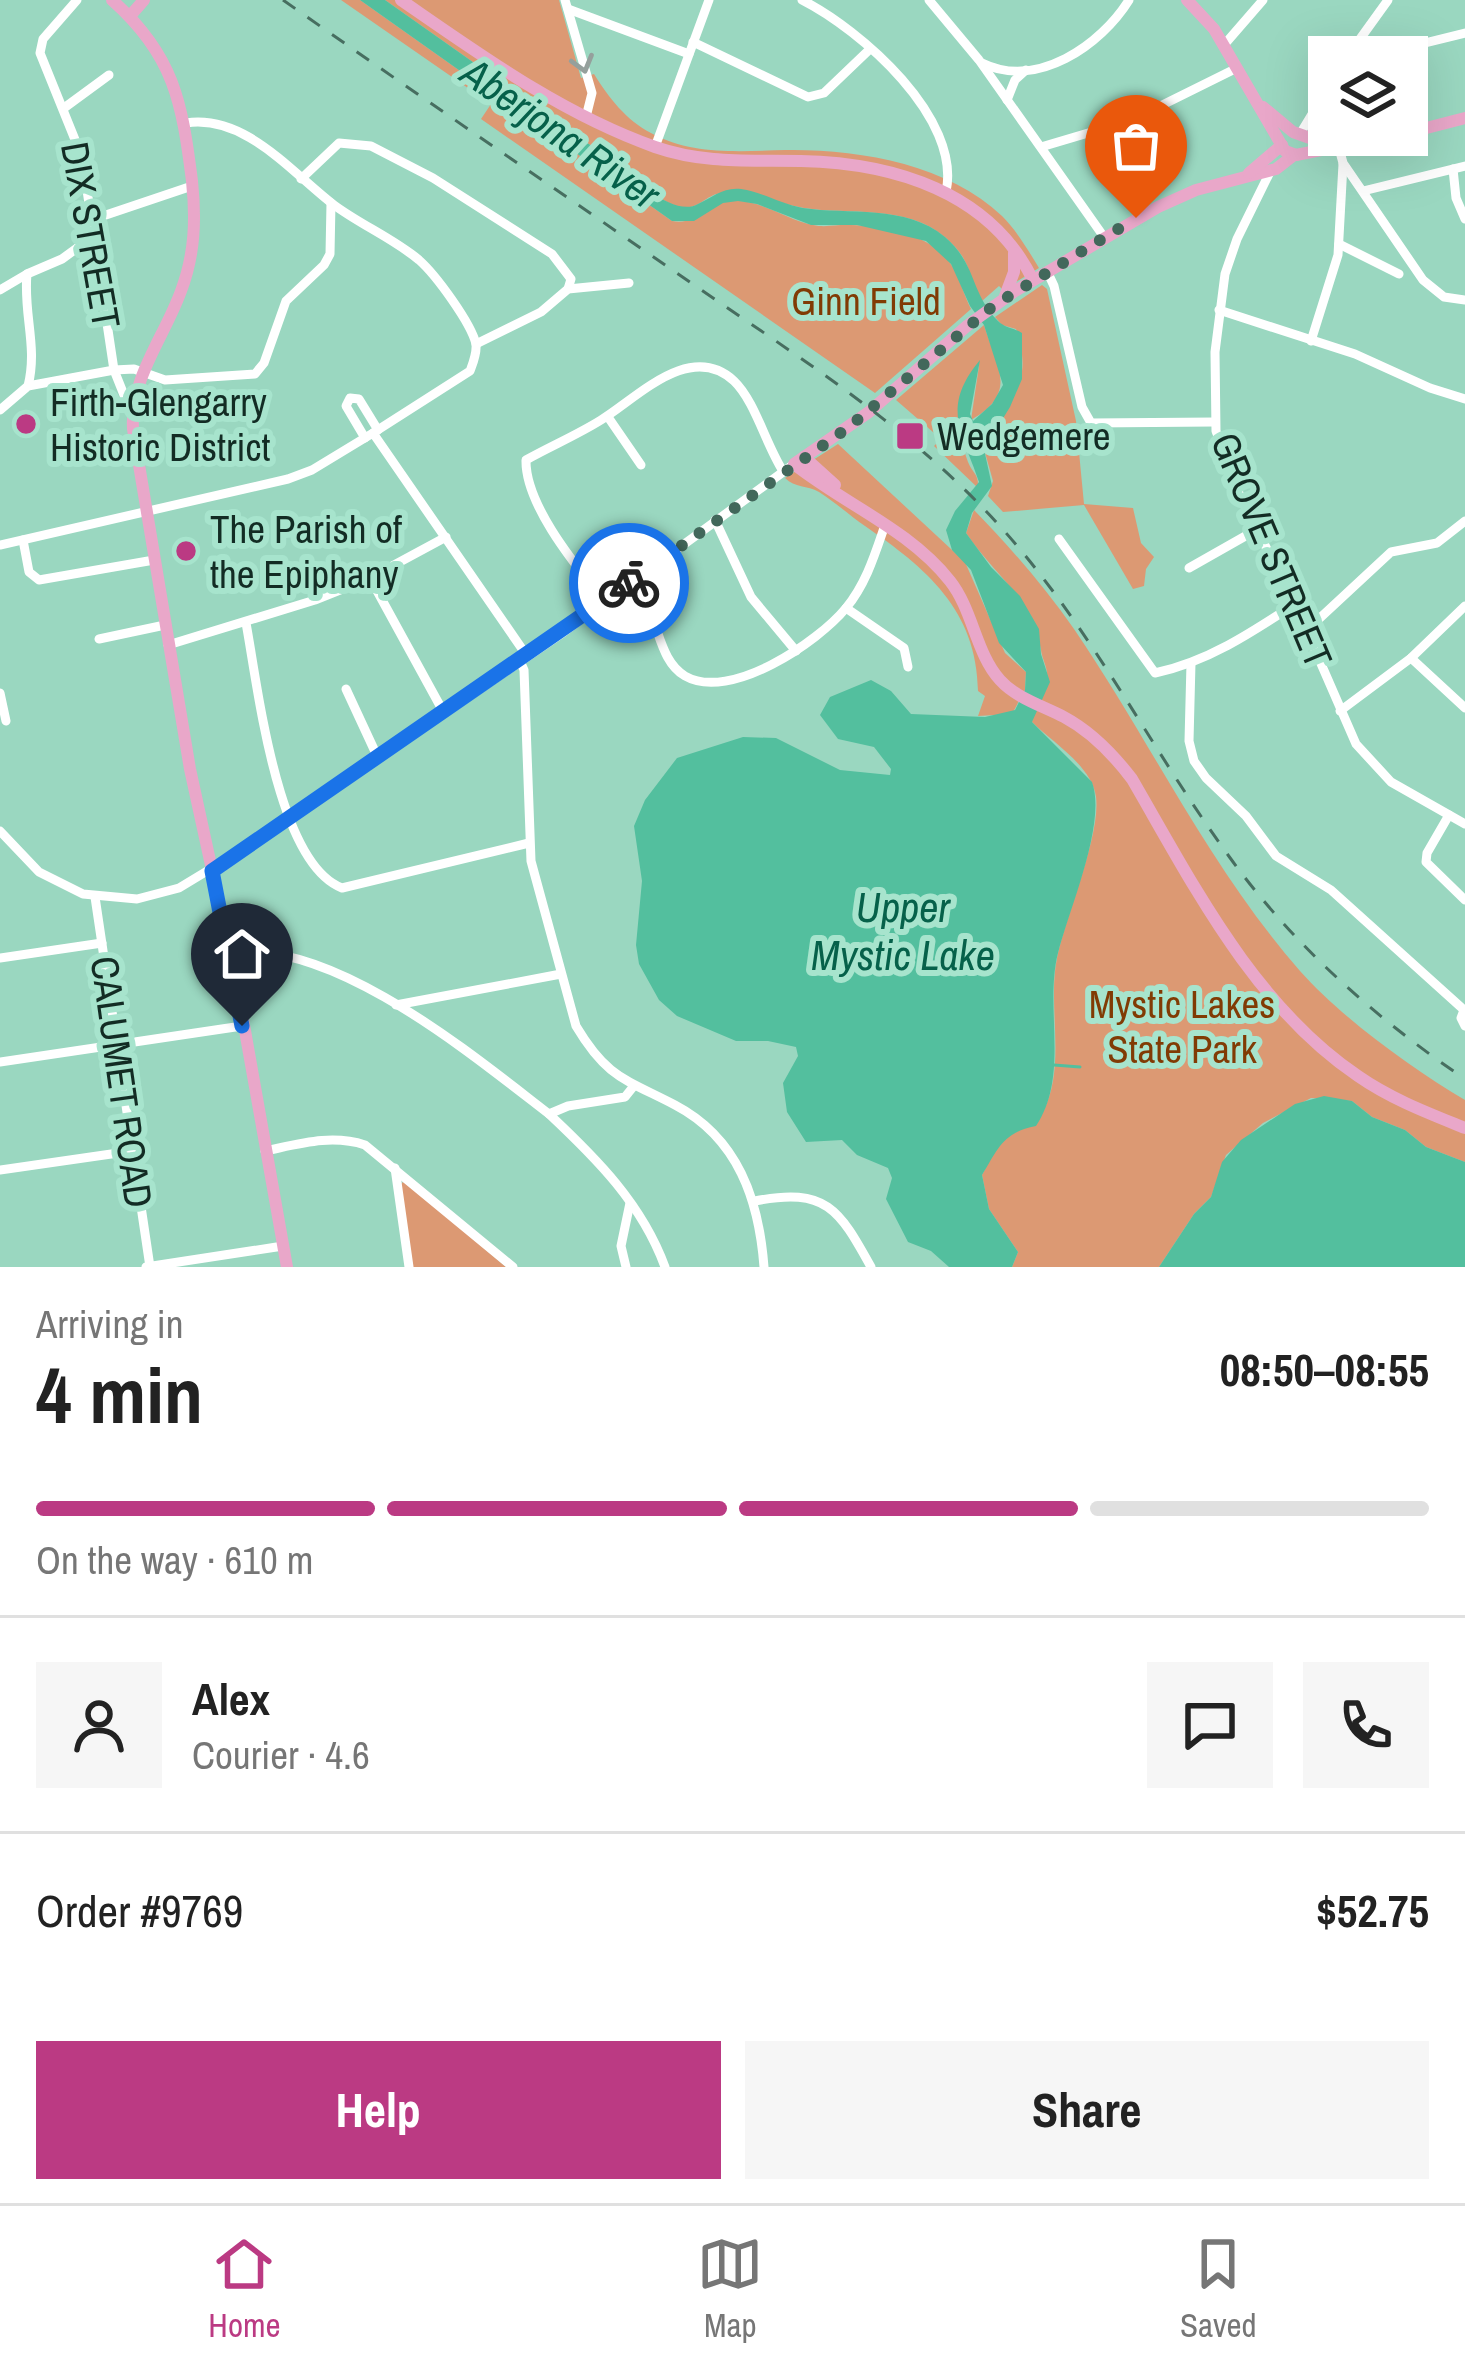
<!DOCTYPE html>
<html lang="en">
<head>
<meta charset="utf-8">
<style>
  :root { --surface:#fff; --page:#f6f6f6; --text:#222; --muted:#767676; --line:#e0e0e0; --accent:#bb3a83 }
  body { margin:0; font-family:"Archivo Narrow",sans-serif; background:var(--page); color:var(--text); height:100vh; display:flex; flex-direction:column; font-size:45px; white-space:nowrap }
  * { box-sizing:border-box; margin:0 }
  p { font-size:39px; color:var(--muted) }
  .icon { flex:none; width:66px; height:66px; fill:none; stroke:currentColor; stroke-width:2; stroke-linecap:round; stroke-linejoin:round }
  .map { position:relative; height:1267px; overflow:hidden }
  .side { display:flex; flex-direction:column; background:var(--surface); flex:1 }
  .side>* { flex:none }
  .tools { position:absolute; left:1308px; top:36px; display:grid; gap:24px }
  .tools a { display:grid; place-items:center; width:120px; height:120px; border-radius:0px; background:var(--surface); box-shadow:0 12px 48px #0002; font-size:60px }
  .pin { position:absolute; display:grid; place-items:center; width:102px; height:102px; color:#fff; margin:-123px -51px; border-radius:50% 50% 50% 0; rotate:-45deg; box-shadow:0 0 12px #0007 }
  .pin .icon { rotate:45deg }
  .courier { position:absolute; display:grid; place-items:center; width:120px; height:120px; margin:-60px; border:9px solid #1a73e8; border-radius:50%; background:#fff; color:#222; box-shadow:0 3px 15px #0007 }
  .head em { font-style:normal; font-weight:700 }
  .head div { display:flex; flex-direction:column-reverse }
  .head { display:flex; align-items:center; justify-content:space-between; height:204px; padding:0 36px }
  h1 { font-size:78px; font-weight:700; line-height:90px }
  .bar { display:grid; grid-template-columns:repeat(4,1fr); gap:18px 12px; align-content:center; height:144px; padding:0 36px }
  .bar i { height:15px; border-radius:9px; background:var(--line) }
  .bar .selected { background:var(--accent) }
  .bar p { grid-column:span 4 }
  .line { display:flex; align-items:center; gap:30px; padding:0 36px; border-top:3px solid var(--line) }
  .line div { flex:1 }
  .round { display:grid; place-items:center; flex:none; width:126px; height:126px; border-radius:0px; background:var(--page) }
  .button { display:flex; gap:24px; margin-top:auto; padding:24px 36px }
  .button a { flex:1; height:138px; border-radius:0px; background:var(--accent); color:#fff; font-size:48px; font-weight:700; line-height:138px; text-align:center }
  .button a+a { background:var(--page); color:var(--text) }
  .dock { display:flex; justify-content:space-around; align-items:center; height:168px; border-top:3px solid var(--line); background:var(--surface); font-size:33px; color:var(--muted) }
  .dock a { display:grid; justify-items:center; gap:6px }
  .dock .selected { color:var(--accent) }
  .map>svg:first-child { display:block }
  .green { fill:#dc9973 }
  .water { fill:#53bf9e }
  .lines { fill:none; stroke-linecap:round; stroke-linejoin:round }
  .stream { stroke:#53bf9e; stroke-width:3 }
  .minor { stroke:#fff; stroke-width:9 }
  .major { stroke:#e9a7c9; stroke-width:12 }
  .rail { stroke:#476e60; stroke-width:3; stroke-dasharray:15 15; stroke-linecap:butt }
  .oneway { stroke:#95a09c }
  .done { stroke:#42685b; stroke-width:12; stroke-dasharray:0 21.6 }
  .route { stroke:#1a73e8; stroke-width:15 }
  .poi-dot { fill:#bb3a83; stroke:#a7e4cd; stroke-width:4.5 }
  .labels { text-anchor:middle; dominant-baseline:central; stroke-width:12; stroke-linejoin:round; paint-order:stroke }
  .street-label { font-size:39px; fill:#132c24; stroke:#a7e4cd }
  .park-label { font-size:39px; fill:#813b04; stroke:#a7e4cd }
  .poi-label { font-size:39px; fill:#132c24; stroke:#a7e4cd; text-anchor:start }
  .water-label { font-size:42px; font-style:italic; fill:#06614a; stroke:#a7e4cd }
</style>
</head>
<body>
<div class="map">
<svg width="1465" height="1267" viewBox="0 0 1465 1267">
  <rect width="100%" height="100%" fill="#9ad7c0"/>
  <!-- green -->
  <g class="green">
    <path d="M341 0H360L672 221C698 226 709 202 732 201 761 199 786 220 813 225 826 228 838 224 851 225 885 227 932 233 952 266 960 279 964 295 971 309L875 393 481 119 491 104Z"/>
    <path d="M385 0H559L581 78 594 74C609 98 626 120 651 133 693 156 741 151 786 150 858 149 948 164 1002 216 1017 231 1028 250 1039 268L1003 290 999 286 982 301C966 275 974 263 946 238 908 204 849 215 804 208 775 203 753 191 723 193 707 193 698 211 681 207 660 202 634 181 620 166Z"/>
    <path d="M1042 285 1047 289 1076 421 1084 504 1133 508 1141 543 1154 557 1146 569 1144 586 1133 589 1084 505 1003 512 988 496 993 481 984 449C1002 398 1037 392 1016 329L1002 325 995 317Z"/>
    <path d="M984 325C997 367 1019 393 971 420L979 366 974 368C956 404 954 424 968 462 973 474 979 474 978 488L934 446 941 439 896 400Z"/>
    <path d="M838 444 965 562 1005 653 1026 672 1025 690 1012 714 978 716 985 696 978 691C977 610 926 568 865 526 849 515 835 502 819 492 807 485 795 488 785 478Z"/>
    <path d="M974 510C1010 547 1044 586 1074 629 1151 742 1209 867 1300 971 1342 1018 1411 1068 1465 1100V1162L1426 1147 1405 1130 1372 1117 1352 1101 1311 1098 1263 1123 1226 1155 1211 1197 1194 1214 1159 1267H1012L1018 1252 989 1209 982 1175C988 1165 992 1152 999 1143 1012 1128 1035 1130 1043 1112 1067 1065 1047 1007 1057 958 1065 917 1101 835 1096 797 1092 766 1052 742 1032 722 1034 707 1045 693 1047 677 1048 668 1042 659 1041 650 1032 598 995 576 966 533Z"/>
    <polygon points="403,1182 410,1185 506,1267 413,1267 399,1186"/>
  </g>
  <!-- water -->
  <g class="water">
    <path d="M360 0H385L620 166C635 182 676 217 698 204 713 197 723 187 741 189 762 192 781 204 803 208 848 215 906 204 945 237 977 264 970 293 998 321 1005 328 1014 328 1022 333V379L1010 407 984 449 992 486 972 513 966 533 991 567 1020 596 1039 629 1041 654 1050 682 1032 722 1092 782C1107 823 1069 909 1058 953 1044 1008 1070 1075 1036 1126 1003 1132 998 1149 982 1175L989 1209 1018 1252 1012 1267H949L931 1251 908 1242 886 1199 892 1178 888 1168 857 1155 842 1140 806 1142 787 1112 783 1083 798 1056 796 1047 768 1041H736L677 1016 659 1000 639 964 636 945 642 881 634 826 645 800 677 758 743 737 776 738 840 770 890 775 891 769 874 747 838 739 820 715 830 697 871 680 891 691 911 714 985 717 1015 710 1025 690 1026 672 999 643 971 570 952 550 946 530 955 511 979 482C964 435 939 409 980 360L970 414 973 421 992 404 1003 385 984 325 970 306 951 264 926 241 857 225H811L757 204 738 201 723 203 694 221H672Z"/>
    <polygon points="1324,1096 1352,1101 1372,1117 1405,1130 1426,1147 1465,1162 1465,1267 1159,1267 1194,1214 1211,1197 1222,1162 1241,1140 1295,1104"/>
  </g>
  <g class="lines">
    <!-- stream -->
    <polyline class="stream" points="1054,1065 1080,1067"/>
    <!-- minor -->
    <g class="minor">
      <polyline points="77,0 43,39 40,53 82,157 114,370 132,415"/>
      <polyline points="565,0 592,93 586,117"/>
      <path d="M802 0C861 30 962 118 946 192"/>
      <polyline points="929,0 979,60 1104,237"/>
      <polyline points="568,9 689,54"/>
      <polyline points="693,42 808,97 824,93 870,49"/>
      <polyline points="1224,45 1263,0"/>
      <polyline points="1347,57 1388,0"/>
      <polyline points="1368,57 1465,33"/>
      <path d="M982 63C1037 90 1101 45 1129 0"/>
      <polyline points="1007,100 1015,80 1026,70"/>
      <polyline points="64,108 109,75"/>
      <path d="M186 123C245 114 291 172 334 205 361 225 394 239 419 260 436 275 471 323 476 344 477 354 473 363 470 371L373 433"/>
      <polyline points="1300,134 1329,86"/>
      <polyline points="655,147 709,0"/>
      <polyline points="1041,147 1132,120 1237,68"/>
      <polyline points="1339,148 1343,163 1423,280 1444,297 1465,300"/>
      <polyline points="1453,169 1456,198 1465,219"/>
      <polyline points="1270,172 1237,239 1225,274 1215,352 1216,431 1240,496 1295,604 1356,744 1391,782 1465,824"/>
      <polyline points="301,179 339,143 371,146 433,178 552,254 571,279 568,289"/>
      <polyline points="1363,191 1465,166"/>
      <polyline points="94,219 192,186"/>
      <polyline points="1339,244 1399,274"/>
      <polyline points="1047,271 1054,286 1082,407 1091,423 1214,422"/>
      <polyline points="0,290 27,274"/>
      <polyline points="1219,310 1355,354 1430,388 1465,399"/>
      <polyline points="1311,341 1338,255 1343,164"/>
      <polyline points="476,344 541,312 568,289 629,283"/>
      <path d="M28 386C38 347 23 313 27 274L62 259 95 235"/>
      <polyline points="0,410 28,386 114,370 134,369 165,380 255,374 264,363 286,301 324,265 330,254 331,203"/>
      <polyline points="608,417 641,465"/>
      <polyline points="365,438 346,406 350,398 359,399 378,430"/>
      <polyline points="715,520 751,597 796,651"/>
      <path d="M1059 539 1155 673C1207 662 1251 633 1295 604"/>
      <polyline points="23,540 29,572 39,580 154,560"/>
      <polyline points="0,545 288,479 312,470 373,433 527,656"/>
      <polyline points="1189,568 1256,530"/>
      <polyline points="370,578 444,713"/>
      <path d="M631 581C638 592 645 602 650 613 660 634 663 663 685 676 730 702 818 642 846 608 866 584 875 554 885 525"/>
      <path d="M604 601C577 567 525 505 526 460 551 446 577 435 601 420 636 399 690 340 734 381 755 401 766 445 783 471"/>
      <polyline points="846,608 904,648 908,667"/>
      <path d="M246 623C258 687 277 863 342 888L529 843"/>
      <polyline points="1307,630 1391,552 1437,543 1465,521"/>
      <polyline points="99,639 165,625"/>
      <polyline points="168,645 315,600 370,578 446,537"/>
      <polyline points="1411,658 1465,708"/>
      <path d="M520 661 524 670 531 861 576 1026C607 1078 625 1079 675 1105 738 1138 759 1200 764 1267"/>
      <polyline points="1191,663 1189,741 1194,761 1206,778 1246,816 1276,856 1331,890 1464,1010 1461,1018 1465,1026"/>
      <polyline points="346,689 378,758"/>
      <polyline points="0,693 6,721"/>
      <polyline points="1340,711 1411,658 1465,606"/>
      <polyline points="1449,815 1427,853 1426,862 1465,900"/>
      <polyline points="0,831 39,872 83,894 137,899 179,888 250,845 561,634 794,464"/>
      <polyline points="95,897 150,1267"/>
      <path d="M229 953C331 937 471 1054 549 1114L568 1106 625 1097 633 1087"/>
      <polyline points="0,958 102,943"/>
      <polyline points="396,1005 561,974"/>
      <polyline points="0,1062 242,1026"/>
      <path d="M549 1114C597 1159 642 1204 665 1267"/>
      <path d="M265 1151C299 1144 331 1134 365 1145L513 1267"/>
      <polyline points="395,1168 409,1267"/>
      <polyline points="0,1170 132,1151"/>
      <path d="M755 1201C826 1187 839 1209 871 1267"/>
      <polyline points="146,1267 283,1246"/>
      <polyline points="626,1267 621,1246 630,1203"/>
    </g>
    <!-- major -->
    <g class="major">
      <path d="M112 0C174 55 182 102 192 181 196 219 195 254 181 291 164 338 130 378 133 429L190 769 236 980 287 1267"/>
      <path d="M401 0C482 56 562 114 655 147 704 164 750 160 801 161 894 163 990 192 1033 280"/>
      <polyline points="1187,0 1214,29 1285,151 1296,155"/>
      <polyline points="130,16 144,0"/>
      <polyline points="1263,107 1293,132 1338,148"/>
      <polyline points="1407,133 1465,118"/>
      <path d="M1294 155 1276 169 1196 190 1158 207 1015 291 968 325 869 412 794 464C844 504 909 529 950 581 973 610 976 654 1000 680 1016 698 1043 706 1064 717 1092 732 1113 754 1132 779 1193 884 1254 1006 1358 1076 1391 1099 1428 1113 1465 1128"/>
      <polyline points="1296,155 1397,135"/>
      <polyline points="1249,173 1282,145"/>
      <polyline points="1005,296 1014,272 1014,253"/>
      <polyline points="804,457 835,485"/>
    </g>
    <!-- rail -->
    <path class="rail" d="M283 0C419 96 557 190 694 285 794 354 897 419 982 507 1083 611 1144 739 1228 855 1292 944 1375 1018 1465 1079"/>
  </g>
  <!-- one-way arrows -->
  <defs><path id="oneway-chevron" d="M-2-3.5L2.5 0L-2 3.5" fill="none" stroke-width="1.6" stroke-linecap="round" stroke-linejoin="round" transform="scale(3)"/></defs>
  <use class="oneway" href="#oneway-chevron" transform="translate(583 64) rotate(74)"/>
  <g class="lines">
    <!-- done -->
    <polyline class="done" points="629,583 849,427 993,306 1136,218"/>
    <!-- route -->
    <polyline class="route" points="242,1026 212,871 629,583"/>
  </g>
  <!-- markers -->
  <g class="poi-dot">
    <circle cx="26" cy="424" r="12"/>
    <rect x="895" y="421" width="30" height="30" rx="6"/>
    <circle cx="186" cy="551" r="12"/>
  </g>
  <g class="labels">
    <!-- street labels -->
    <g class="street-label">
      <text transform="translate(91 235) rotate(80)">DIX STREET</text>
      <text transform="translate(1272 550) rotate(67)">GROVE STREET</text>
      <text transform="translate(122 1082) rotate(82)">CALUMET ROAD</text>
    </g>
    <!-- park labels -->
    <g class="park-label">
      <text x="866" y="301">Ginn Field</text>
      <text x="1182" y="1004">Mystic Lakes<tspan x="1182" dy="45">State Park</tspan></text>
    </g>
    <!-- poi labels -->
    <g class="poi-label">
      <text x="50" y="402">Firth-Glengarry<tspan x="50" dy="45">Historic District</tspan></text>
      <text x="937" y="436">Wedgemere</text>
      <text x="210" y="529">The Parish of<tspan x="210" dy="45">the Epiphany</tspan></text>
    </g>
    <!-- water labels -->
    <g class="water-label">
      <text transform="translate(561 133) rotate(35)">Aberjona River</text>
      <text x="903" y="907">Upper<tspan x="903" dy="48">Mystic Lake</tspan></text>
    </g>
  </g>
</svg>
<div class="tools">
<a><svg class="icon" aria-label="layers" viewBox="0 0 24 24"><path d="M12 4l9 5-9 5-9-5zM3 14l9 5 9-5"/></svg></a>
</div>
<div class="pin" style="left:1136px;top:218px;background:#ea580c"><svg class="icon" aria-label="bag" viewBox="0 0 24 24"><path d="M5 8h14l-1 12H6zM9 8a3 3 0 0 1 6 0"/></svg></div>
<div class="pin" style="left:242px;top:1026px;background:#1f2937"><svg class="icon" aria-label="home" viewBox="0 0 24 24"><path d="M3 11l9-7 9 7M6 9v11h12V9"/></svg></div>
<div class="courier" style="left:629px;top:583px"><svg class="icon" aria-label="bike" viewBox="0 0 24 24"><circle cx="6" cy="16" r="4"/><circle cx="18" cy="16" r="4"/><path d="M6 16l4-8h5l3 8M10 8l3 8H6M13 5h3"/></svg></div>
</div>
<section class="side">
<div class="head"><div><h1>4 min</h1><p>Arriving in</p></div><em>08:50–08:55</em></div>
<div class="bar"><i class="selected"></i><i class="selected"></i><i class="selected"></i><i></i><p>On the way · 610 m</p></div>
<div class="line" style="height:216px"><a class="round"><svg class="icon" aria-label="person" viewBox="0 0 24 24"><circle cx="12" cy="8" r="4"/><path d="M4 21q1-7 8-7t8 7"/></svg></a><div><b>Alex</b><p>Courier · 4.6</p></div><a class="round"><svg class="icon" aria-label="chat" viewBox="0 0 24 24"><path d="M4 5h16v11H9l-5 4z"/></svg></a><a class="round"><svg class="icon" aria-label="phone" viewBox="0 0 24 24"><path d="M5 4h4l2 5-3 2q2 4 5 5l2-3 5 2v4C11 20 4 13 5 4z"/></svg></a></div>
<div class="line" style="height:156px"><div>Order #9769</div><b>$52.75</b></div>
<div class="button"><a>Help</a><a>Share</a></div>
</section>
<nav class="dock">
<a class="selected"><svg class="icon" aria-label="home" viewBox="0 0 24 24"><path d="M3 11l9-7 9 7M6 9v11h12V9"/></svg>Home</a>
<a><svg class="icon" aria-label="map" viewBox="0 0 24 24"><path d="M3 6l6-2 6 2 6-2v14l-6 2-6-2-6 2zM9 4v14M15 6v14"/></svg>Map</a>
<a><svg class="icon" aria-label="saved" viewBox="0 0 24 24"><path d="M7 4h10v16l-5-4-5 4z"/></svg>Saved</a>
</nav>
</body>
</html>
